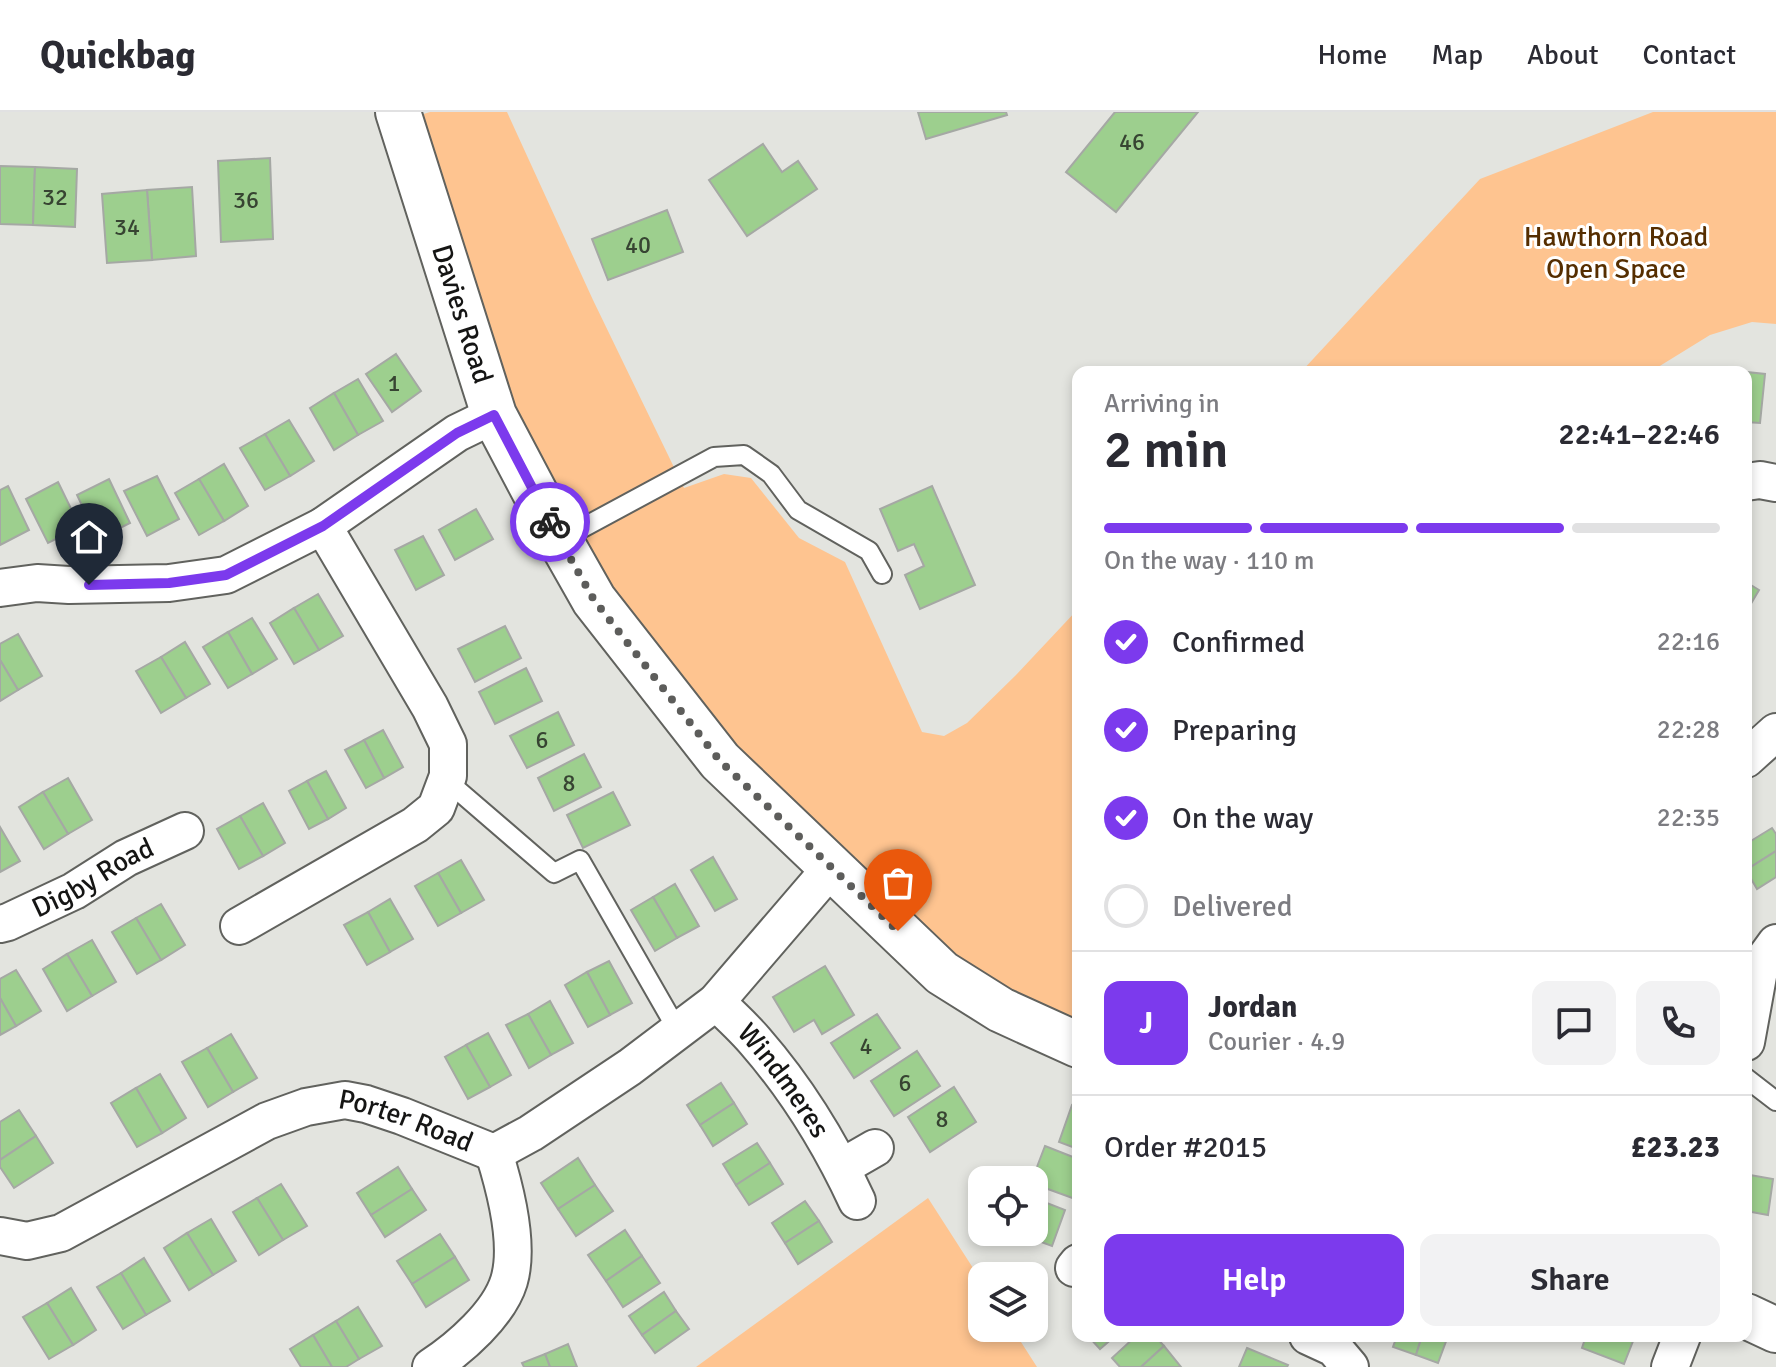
<!DOCTYPE html>
<html lang="en">
<head>
<meta charset="utf-8">
<style>
  :root { --surface:#fff; --page:#f2f2f3; --text:#2b2b33; --muted:#7c7c81; --line:#e1e1e2; --accent:#7c3aed }
  body { margin:0; font-family:Signika,sans-serif; background:var(--page); color:var(--text); height:100vh; display:flex; flex-direction:column; font-size:30px; white-space:nowrap }
  * { box-sizing:border-box; margin:0 }
  p { font-size:26px; color:var(--muted) }
  .icon { flex:none; width:44px; height:44px; fill:none; stroke:currentColor; stroke-width:2; stroke-linecap:round; stroke-linejoin:round }
  .map { position:relative; flex:1; overflow:hidden }
  .panel { position:absolute; left:1072px; top:254px; width:680px; height:976px; display:flex; flex-direction:column; background:var(--surface); border-radius:16px; box-shadow:0 4px 12px #0003 }
  .panel>* { flex:none }
  .fabs { position:absolute; left:968px; top:1054px; display:grid; gap:16px }
  .fabs a { display:grid; place-items:center; width:80px; height:80px; border-radius:16px; background:var(--surface); box-shadow:0 4px 12px #0003; font-size:40px }
  .pin { position:absolute; display:grid; place-items:center; width:68px; height:68px; color:#fff; margin:-82px -34px; border-radius:50% 50% 50% 0; rotate:-45deg; box-shadow:0 0 8px #0007 }
  .pin .icon { rotate:45deg }
  .courier { position:absolute; display:grid; place-items:center; width:80px; height:80px; margin:-40px; border:6px solid #7c3aed; border-radius:50%; background:#fff; color:#222; box-shadow:0 2px 10px #0007 }
  .summary em { font-style:normal; font-weight:600 }
  .summary div { display:flex; flex-direction:column-reverse }
  .summary { display:flex; align-items:center; justify-content:space-between; height:136px; padding:0 32px }
  h1 { font-size:52px; font-weight:600; line-height:60px }
  .bar { display:grid; grid-template-columns:repeat(4,1fr); gap:12px 8px; align-content:center; height:96px; padding:0 32px }
  .bar i { height:10px; border-radius:6px; background:var(--line) }
  .bar .active { background:var(--accent) }
  .bar p { grid-column:span 4 }
  .line { display:flex; align-items:center; gap:20px; padding:0 32px; border-top:2px solid var(--line) }
  .line div { flex:1 }
  .round { display:grid; place-items:center; flex:none; width:84px; height:84px; border-radius:16px; background:var(--page) }
  ol { padding:0 32px; list-style:none }
  li { display:flex; align-items:center; gap:24px; height:88px }
  li p { margin-inline-start:auto }
  li .icon { padding:8px; border-radius:50%; background:var(--accent); color:#fff; stroke-width:4 }
  li:last-child { color:var(--muted) }
  li i { width:44px; height:44px; border:4px solid var(--line); border-radius:50% }
  .action { display:flex; gap:16px; margin-top:auto; padding:16px 32px }
  .action a { flex:1; height:92px; border-radius:16px; background:var(--accent); color:#fff; font-size:32px; font-weight:600; line-height:92px; text-align:center }
  .action a+a { background:var(--page); color:var(--text) }
  header { display:flex; align-items:center; gap:48px; box-sizing:border-box; height:112px; padding:0 40px; background:var(--surface); border-bottom:2px solid var(--line) }
  header strong { font-size:38px }
  nav { display:flex; gap:44px; margin-inline-start:auto; font-size:28px }
  .map>svg:first-child { display:block }
  .green { fill:#fec490 }
  .building { fill:#9dcf8e; stroke:#a5a8a4; stroke-width:2 }
  .lines { fill:none; stroke-linecap:round; stroke-linejoin:round }
  .service-casing { stroke:#61625e; stroke-width:22 }
  .minor-casing { stroke:#61625e; stroke-width:40 }
  .tertiary-casing { stroke:#61625e; stroke-width:48 }
  .service { stroke:#fff; stroke-width:18 }
  .minor { stroke:#fff; stroke-width:36 }
  .tertiary { stroke:#fff; stroke-width:44 }
  .done { stroke:#5d5d5b; stroke-width:8; stroke-dasharray:0 14.4 }
  .route { stroke:#7c3aed; stroke-width:10 }
  .labels { text-anchor:middle; dominant-baseline:central; stroke-width:6; stroke-linejoin:round; paint-order:stroke }
  .number-label { font-size:24px; fill:#374432 }
  .park-label { font-size:28px; fill:#562e00; stroke:#fff }
  .street-label { font-size:28px; fill:#151514; stroke:#fff }
</style>
</head>
<body>
<header>
<strong>Quickbag</strong>
<nav><a>Home</a><a>Map</a><a>About</a><a>Contact</a></nav>
</header>
<div class="map">
<svg width="1776" height="1255" viewBox="0 0 1776 1255">
  <rect width="100%" height="100%" fill="#e3e4df"/>
  <!-- green -->
  <g class="green">
    <polygon points="430,0 507,0 593,188 684,376 724,362 751,366 799,426 845,450 922,620 944,624 967,611 1016,563 1078,497 1078,933 831,756 560,428 401,9"/>
    <polygon points="1653,0 1776,0 1776,212 1752,210 1710,223 1650,260 1301,260 1480,67"/>
    <polygon points="928,1086 982,1170 982,1216 1012,1216 1037,1255 696,1255"/>
  </g>
  <!-- building -->
  <g class="building">
    <polygon points="918,0 1006,0 1007,3 926,27"/>
    <polygon points="1115,0 1198,0 1116,100 1066,60"/>
    <polygon points="763,32 782,60 798,49 817,77 747,124 709,68"/>
    <polygon points="270,46 273,127 221,130 218,49"/>
    <polygon points="0,54 35,55 33,113 0,112"/>
    <polygon points="35,55 77,57 75,115 33,113"/>
    <polygon points="192,75 196,144 152,148 147,78"/>
    <polygon points="147,78 152,148 107,151 102,82"/>
    <polygon points="667,98 683,140 608,168 592,127"/>
    <polygon points="396,242 421,279 392,300 366,262"/>
    <polygon points="1728,258 1765,262 1760,311 1746,310 1746,260 1728,260"/>
    <polygon points="358,267 383,309 358,323 334,281"/>
    <polygon points="334,281 358,323 334,338 310,296"/>
    <polygon points="289,308 314,349 290,364 265,322"/>
    <polygon points="265,322 290,364 265,378 240,336"/>
    <polygon points="224,352 248,394 224,409 199,367"/>
    <polygon points="157,364 179,407 147,424 124,379"/>
    <polygon points="109,367 130,411 98,427 77,383"/>
    <polygon points="199,367 224,409 199,423 175,381"/>
    <polygon points="58,370 80,415 48,431 26,387"/>
    <polygon points="8,374 29,418 0,433 0,378"/>
    <polygon points="932,374 975,473 920,497 905,463 924,454 914,432 898,439 880,397"/>
    <polygon points="476,397 493,427 455,448 439,418"/>
    <polygon points="423,424 444,463 416,478 395,438"/>
    <polygon points="1746,470 1759,478 1746,500"/>
    <polygon points="318,482 343,524 319,538 294,496"/>
    <polygon points="294,496 319,538 294,552 270,511"/>
    <polygon points="252,506 277,547 252,562 228,520"/>
    <polygon points="505,514 521,546 475,570 458,537"/>
    <polygon points="228,520 252,562 228,576 203,535"/>
    <polygon points="18,522 42,564 18,578 0,548 0,532"/>
    <polygon points="185,530 210,572 186,586 161,545"/>
    <polygon points="161,545 186,586 161,601 136,559"/>
    <polygon points="0,548 18,578 0,589"/>
    <polygon points="526,556 542,589 495,612 479,580"/>
    <polygon points="558,600 574,633 527,656 510,624"/>
    <polygon points="383,618 403,655 384,666 364,628"/>
    <polygon points="364,628 384,666 366,676 345,638"/>
    <polygon points="584,642 601,675 554,699 538,666"/>
    <polygon points="326,659 346,696 328,707 307,669"/>
    <polygon points="68,666 92,708 68,722 43,680"/>
    <polygon points="307,669 328,707 309,717 289,679"/>
    <polygon points="43,680 68,722 44,737 19,695"/>
    <polygon points="613,680 630,713 583,736 567,703"/>
    <polygon points="263,691 285,731 263,744 240,704"/>
    <polygon points="240,704 263,744 239,757 217,717"/>
    <polygon points="0,715 20,749 0,760"/>
    <polygon points="1772,716 1776,722 1776,739 1746,758 1746,732"/>
    <polygon points="1776,739 1776,765 1757,777 1746,758"/>
    <polygon points="713,745 737,787 715,799 691,758"/>
    <polygon points="461,748 484,788 461,801 438,761"/>
    <polygon points="438,761 461,801 438,814 415,774"/>
    <polygon points="675,772 699,814 677,826 653,785"/>
    <polygon points="653,785 677,826 655,839 631,798"/>
    <polygon points="390,787 413,827 390,840 368,800"/>
    <polygon points="161,792 185,833 161,848 136,806"/>
    <polygon points="368,800 390,840 367,853 344,813"/>
    <polygon points="136,806 161,848 137,862 112,820"/>
    <polygon points="92,828 116,870 92,884 67,842"/>
    <polygon points="67,842 92,884 67,899 43,857"/>
    <polygon points="609,849 632,891 610,903 587,860"/>
    <polygon points="825,854 854,903 822,922 814,908 794,920 773,885"/>
    <polygon points="16,858 41,899 16,914 0,886 0,867"/>
    <polygon points="587,860 610,903 588,915 565,873"/>
    <polygon points="0,886 16,914 0,923"/>
    <polygon points="550,889 573,931 551,943 528,902"/>
    <polygon points="528,902 551,943 529,956 506,913"/>
    <polygon points="877,902 900,936 854,966 831,931"/>
    <polygon points="488,921 511,963 490,975 466,933"/>
    <polygon points="231,922 257,966 233,980 207,936"/>
    <polygon points="466,933 490,975 468,987 445,945"/>
    <polygon points="207,936 233,980 208,995 182,950"/>
    <polygon points="917,939 940,974 894,1004 871,969"/>
    <polygon points="160,962 186,1006 162,1021 136,976"/>
    <polygon points="721,971 734,991 700,1013 687,993"/>
    <polygon points="954,975 976,1010 930,1040 908,1005"/>
    <polygon points="136,976 162,1021 137,1035 111,991"/>
    <polygon points="734,991 747,1012 713,1034 700,1013"/>
    <polygon points="1072,993 1078,995 1078,1037 1059,1030"/>
    <polygon points="19,998 36,1024 0,1048 0,1010"/>
    <polygon points="36,1024 53,1051 14,1076 0,1055 0,1048"/>
    <polygon points="757,1031 770,1051 736,1073 723,1052"/>
    <polygon points="1045,1034 1078,1047 1078,1088 1034,1072 1034,1068 1032,1068"/>
    <polygon points="578,1046 595,1073 558,1097 541,1071"/>
    <polygon points="770,1051 783,1072 749,1093 736,1073"/>
    <polygon points="398,1055 412,1077 371,1103 357,1081"/>
    <polygon points="1750,1063 1773,1067 1768,1103 1746,1099"/>
    <polygon points="281,1072 307,1114 283,1128 257,1086"/>
    <polygon points="595,1073 613,1099 576,1124 558,1097"/>
    <polygon points="412,1077 426,1098 385,1125 371,1103"/>
    <polygon points="257,1086 283,1128 259,1143 233,1100"/>
    <polygon points="1034,1086 1065,1098 1052,1134 1014,1120 1034,1120"/>
    <polygon points="805,1089 819,1109 785,1131 772,1111"/>
    <polygon points="211,1107 236,1149 213,1163 187,1121"/>
    <polygon points="819,1109 832,1130 798,1152 785,1131"/>
    <polygon points="625,1118 642,1144 606,1169 588,1143"/>
    <polygon points="187,1121 213,1163 189,1178 164,1136"/>
    <polygon points="440,1122 455,1145 412,1172 397,1149"/>
    <polygon points="642,1144 660,1171 623,1195 606,1169"/>
    <polygon points="455,1145 469,1168 426,1195 412,1172"/>
    <polygon points="144,1146 170,1189 146,1203 121,1161"/>
    <polygon points="121,1161 146,1203 123,1217 97,1175"/>
    <polygon points="71,1176 96,1218 73,1233 47,1191"/>
    <polygon points="664,1180 676,1199 642,1223 629,1204"/>
    <polygon points="47,1191 73,1233 49,1247 23,1205"/>
    <polygon points="358,1195 382,1234 359,1247 336,1209"/>
    <polygon points="676,1199 689,1217 655,1241 642,1223"/>
    <polygon points="336,1209 359,1247 346,1255 332,1255 313,1223"/>
    <polygon points="313,1223 332,1255 301,1255 290,1237"/>
    <polygon points="1088,1224 1115,1224 1100,1237"/>
    <polygon points="1136,1224 1155,1224 1164,1234 1141,1255 1120,1255 1112,1246"/>
    <polygon points="1397,1224 1422,1224 1416,1243 1393,1235"/>
    <polygon points="1422,1224 1448,1224 1438,1251 1416,1243"/>
    <polygon points="1586,1224 1635,1224 1624,1252 1582,1236"/>
    <polygon points="568,1232 577,1255 550,1255 545,1242"/>
    <polygon points="1164,1234 1181,1255 1141,1255"/>
    <polygon points="1247,1236 1288,1253 1287,1255 1239,1255"/>
    <polygon points="545,1242 550,1255 524,1255 522,1251"/>
  </g>
  <g class="lines">
    <defs>
      <g id="service">
        <polyline points="560,428 714,345 744,343 771,362 798,398 869,439 882,462"/>
        <polyline points="446,668 554,761 580,748 678,919"/>
        <polyline points="1746,966 1776,989"/>
      </g>
      <g id="minor">
        <polyline points="1746,370 1760,368 1776,371"/>
        <polyline points="0,476 37,471 69,473 169,471 226,463 323,414 457,321 494,303"/>
        <polyline points="1746,647 1776,620"/>
        <path id="s1" d="M0 812 8 810 74 779 126 746 185 719"/>
        <polyline points="239,814 415,713 436,696 448,664 448,632 430,595 323,414"/>
        <path id="s2" d="M716 890C729 902 743 915 755 929 796 976 831 1033 857 1089"/>
        <polyline points="1746,930 1760,853 1776,831"/>
        <polyline points="842,1055 875,1036"/>
        <path id="s3" d="M0 1124 27 1129 61 1121 267 1009 306 995 345 988 366 992 402 1004 494 1041 531 1021 630 955 716 890 831 756"/>
        <polyline points="1074,1156 1078,1151"/>
        <polyline points="1308,1224 1334,1236 1350,1255"/>
        <path d="M431 1255C460 1236 499 1202 509 1169 520 1132 505 1076 494 1041"/>
        <polyline points="1670,1255 1682,1224"/>
      </g>
      <g id="tertiary">
        <path id="s4" d="M398 0 494 303 560 428 594 488 720 649 942 861 1001 898 1078 933"/>
        <polyline points="1746,1204 1776,1218"/>
      </g>
    </defs>
    <!-- service casing -->
    <use href="#service" class="service-casing"/>
    <!-- minor casing -->
    <use href="#minor" class="minor-casing"/>
    <!-- tertiary casing -->
    <use href="#tertiary" class="tertiary-casing"/>
    <!-- service -->
    <use href="#service" class="service"/>
    <!-- minor -->
    <use href="#minor" class="minor"/>
    <!-- tertiary -->
    <use href="#tertiary" class="tertiary"/>
  </g>
  <g class="lines">
    <!-- done -->
    <polyline class="done" points="550,410 594,488 720,649 898,819"/>
    <!-- route -->
    <polyline class="route" points="89,473 169,471 226,463 323,414 457,321 494,303 550,410"/>
  </g>
  <g class="labels">
    <!-- number labels -->
    <g class="number-label">
      <text x="1132" y="30">46</text>
      <text x="55" y="85">32</text>
      <text x="246" y="88">36</text>
      <text x="127" y="115">34</text>
      <text x="638" y="133">40</text>
      <text x="394" y="271">1</text>
      <text x="542" y="628">6</text>
      <text x="569" y="671">8</text>
      <text x="866" y="934">4</text>
      <text x="905" y="971">6</text>
      <text x="942" y="1007">8</text>
    </g>
    <!-- park labels -->
    <g class="park-label">
      <text x="1616" y="125">Hawthorn Road<tspan x="1616" dy="32">Open Space</tspan></text>
    </g>
    <!-- street labels -->
    <g class="street-label">
      <text stroke="none"><textPath href="#s4" startOffset="212">Davies Road</textPath></text>
      <text stroke="none"><textPath href="#s1" startOffset="104">Digby Road</textPath></text>
      <text stroke="none"><textPath href="#s2" startOffset="104">Windmeres</textPath></text>
      <text stroke="none"><textPath href="#s3" startOffset="442">Porter Road</textPath></text>
    </g>
  </g>
</svg>
<div class="fabs">
<a><svg class="icon" aria-label="locate" viewBox="0 0 24 24"><circle cx="12" cy="12" r="6"/><path d="M12 2v4M12 18v4M2 12h4M18 12h4"/></svg></a>
<a><svg class="icon" aria-label="layers" viewBox="0 0 24 24"><path d="M12 4l9 5-9 5-9-5zM3 14l9 5 9-5"/></svg></a>
</div>
<div class="pin" style="left:898px;top:819px;background:#ea580c"><svg class="icon" aria-label="bag" viewBox="0 0 24 24"><path d="M5 8h14l-1 12H6zM9 8a3 3 0 0 1 6 0"/></svg></div>
<div class="pin" style="left:89px;top:473px;background:#1f2937"><svg class="icon" aria-label="home" viewBox="0 0 24 24"><path d="M3 11l9-7 9 7M6 9v11h12V9"/></svg></div>
<div class="courier" style="left:550px;top:410px"><svg class="icon" aria-label="bike" viewBox="0 0 24 24"><circle cx="6" cy="16" r="4"/><circle cx="18" cy="16" r="4"/><path d="M6 16l4-8h5l3 8M10 8l3 8H6M13 5h3"/></svg></div>
<section class="panel">
<div class="summary"><div><h1>2 min</h1><p>Arriving in</p></div><em>22:41–22:46</em></div>
<div class="bar"><i class="active"></i><i class="active"></i><i class="active"></i><i></i><p>On the way · 110 m</p></div>
<ol>
<li><svg class="icon" aria-label="check" viewBox="0 0 24 24"><path d="M5 12l5 5 9-10"/></svg>Confirmed<p>22:16</p></li>
<li><svg class="icon" aria-label="check" viewBox="0 0 24 24"><path d="M5 12l5 5 9-10"/></svg>Preparing<p>22:28</p></li>
<li><svg class="icon" aria-label="check" viewBox="0 0 24 24"><path d="M5 12l5 5 9-10"/></svg>On the way<p>22:35</p></li>
<li><i></i>Delivered</li>
</ol>
<div class="line" style="height:144px"><b class="round" style="background:var(--accent);color:#fff">J</b><div><b>Jordan</b><p>Courier · 4.9</p></div><a class="round"><svg class="icon" aria-label="chat" viewBox="0 0 24 24"><path d="M4 5h16v11H9l-5 4z"/></svg></a><a class="round"><svg class="icon" aria-label="phone" viewBox="0 0 24 24"><path d="M5 4h4l2 5-3 2q2 4 5 5l2-3 5 2v4C11 20 4 13 5 4z"/></svg></a></div>
<div class="line" style="height:104px"><div>Order #2015</div><b>£23.23</b></div>
<div class="action"><a>Help</a><a>Share</a></div>
</section>
</div>
</body>
</html>
